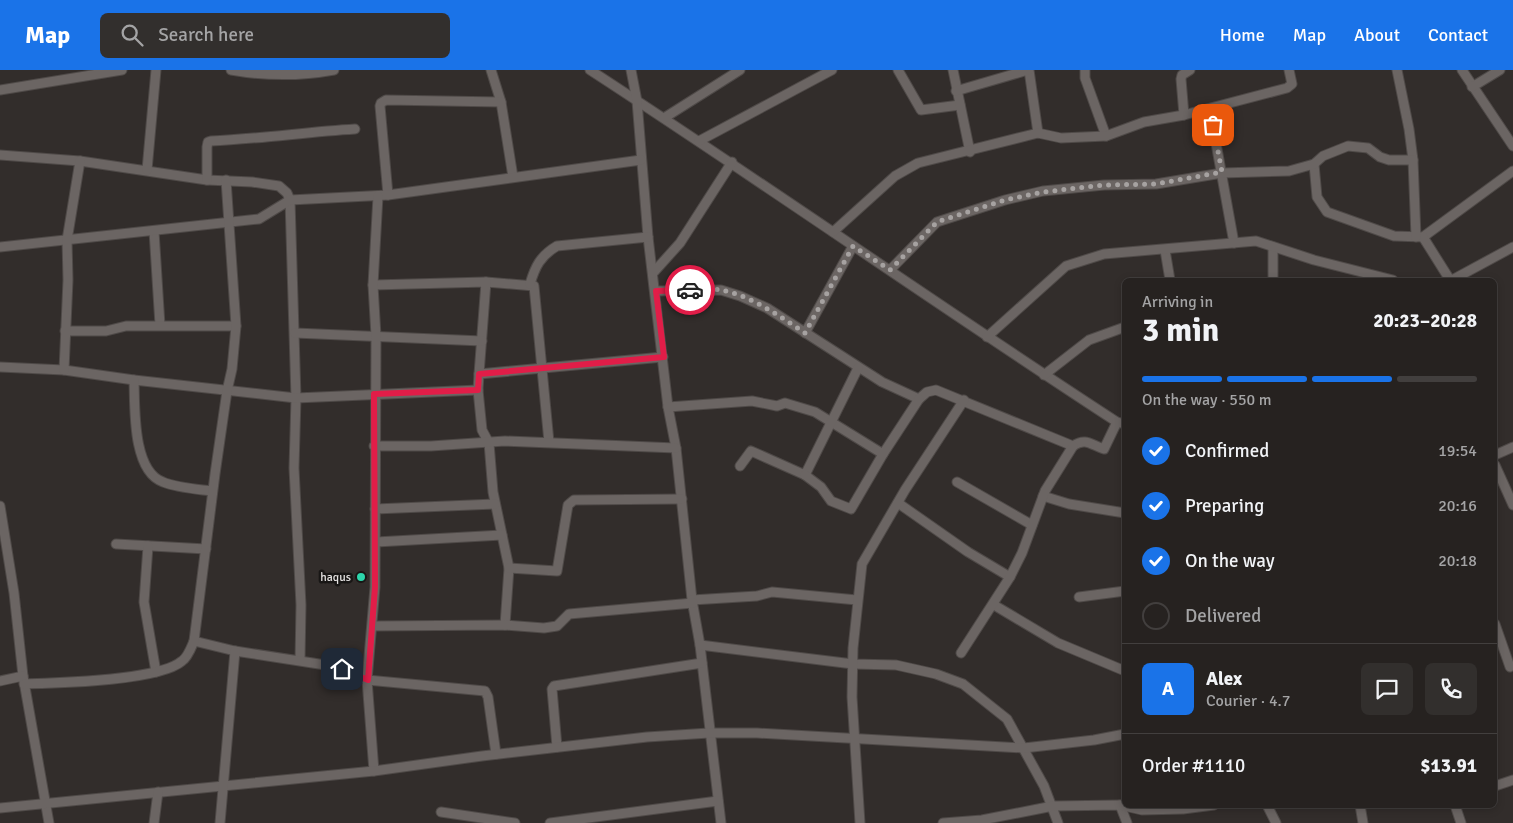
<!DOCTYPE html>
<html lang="en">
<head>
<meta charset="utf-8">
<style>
  :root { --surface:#262220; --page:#322f2d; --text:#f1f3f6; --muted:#a4a4a5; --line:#423f3e; --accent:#1a73e8 }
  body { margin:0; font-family:Signika,sans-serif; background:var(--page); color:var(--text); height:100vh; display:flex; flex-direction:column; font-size:19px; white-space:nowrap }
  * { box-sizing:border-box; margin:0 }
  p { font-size:16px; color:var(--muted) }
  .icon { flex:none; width:28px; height:28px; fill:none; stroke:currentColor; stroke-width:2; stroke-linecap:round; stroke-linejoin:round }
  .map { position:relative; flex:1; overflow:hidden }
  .panel { position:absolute; left:1122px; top:208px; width:375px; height:530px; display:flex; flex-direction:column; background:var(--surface); border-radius:8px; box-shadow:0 2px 8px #0003,0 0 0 1px var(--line) }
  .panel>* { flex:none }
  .pin { position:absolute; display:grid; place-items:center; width:42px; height:42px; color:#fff; margin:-21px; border-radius:10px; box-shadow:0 2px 8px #0006 }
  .courier { position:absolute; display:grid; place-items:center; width:50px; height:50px; margin:-25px; border:4px solid #e11d48; border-radius:50%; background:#fff; color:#222; box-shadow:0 1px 6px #0007 }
  .headline em { font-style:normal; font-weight:700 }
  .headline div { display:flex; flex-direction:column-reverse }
  .headline { display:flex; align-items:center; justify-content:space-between; height:85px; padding:0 20px }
  h1 { font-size:32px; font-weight:700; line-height:38px }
  .bar { display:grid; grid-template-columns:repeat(4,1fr); gap:8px 5px; align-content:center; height:60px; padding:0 20px }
  .bar i { height:6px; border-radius:4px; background:var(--line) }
  .bar .on { background:var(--accent) }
  .bar p { grid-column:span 4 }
  .line { display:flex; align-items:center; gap:12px; padding:0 20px; border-top:1px solid var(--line) }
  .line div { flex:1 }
  .round { display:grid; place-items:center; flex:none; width:52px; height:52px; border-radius:8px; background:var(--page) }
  ol { padding:0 20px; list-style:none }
  li { display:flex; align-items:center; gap:15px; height:55px }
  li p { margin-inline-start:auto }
  li .icon { padding:5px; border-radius:50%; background:var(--accent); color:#fff; stroke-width:4 }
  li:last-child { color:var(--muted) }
  li i { width:28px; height:28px; border:2px solid var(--line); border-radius:50% }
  header { display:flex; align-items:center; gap:30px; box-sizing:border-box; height:70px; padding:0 25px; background:var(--accent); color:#fff }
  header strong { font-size:24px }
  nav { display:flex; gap:28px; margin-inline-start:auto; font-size:18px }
  .search { width:350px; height:45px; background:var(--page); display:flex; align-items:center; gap:12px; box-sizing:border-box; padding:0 18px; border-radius:8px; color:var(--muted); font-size:19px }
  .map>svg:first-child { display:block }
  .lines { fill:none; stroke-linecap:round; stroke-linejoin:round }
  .minor-casing { stroke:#4f4a48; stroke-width:11 }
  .minor { stroke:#6b6563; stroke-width:9 }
  .done { stroke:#a6a2a1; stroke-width:5; stroke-dasharray:0 9 }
  .route { stroke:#e11d48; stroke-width:6 }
  .poi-dot { fill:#2dd5ab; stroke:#181615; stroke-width:2 }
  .labels { text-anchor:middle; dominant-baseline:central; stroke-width:5; stroke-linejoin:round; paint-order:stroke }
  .poi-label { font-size:12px; fill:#e4e1e0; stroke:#181615; text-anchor:end }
</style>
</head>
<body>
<header>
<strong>Map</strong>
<div class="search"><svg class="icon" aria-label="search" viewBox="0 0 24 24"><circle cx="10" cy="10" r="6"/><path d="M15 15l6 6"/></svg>Search here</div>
<nav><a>Home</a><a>Map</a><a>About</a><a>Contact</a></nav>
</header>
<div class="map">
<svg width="1513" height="753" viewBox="0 0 1513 753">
  <rect width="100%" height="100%" fill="#322d2b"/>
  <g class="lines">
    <defs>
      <g id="minor">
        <path d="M231 0C265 6 301 6 334 0"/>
        <polyline points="491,0 501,32"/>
        <path d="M590 0C767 115 940 237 1117 352L1125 354"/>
        <polyline points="631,0 637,31 648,167 668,337 676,378 692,530 700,575 721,753"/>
        <polyline points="898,0 921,40 960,35"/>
        <polyline points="953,0 970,82"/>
        <polyline points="1029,0 1038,63"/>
        <polyline points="1085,0 1085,8 1106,66"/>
        <polyline points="1397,0 1409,59 1413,90"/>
        <polyline points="1462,0 1513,76"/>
        <polyline points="1472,17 1500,0"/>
        <polyline points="0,20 122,0"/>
        <polyline points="956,21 1028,0"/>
        <polyline points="1210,40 1234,173"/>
        <polyline points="1184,45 1287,18 1292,14 1289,0"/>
        <polyline points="664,48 740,0"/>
        <polyline points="699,71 832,0"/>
        <polyline points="0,85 80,91 207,110 252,112 279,116 287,123 290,130 296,328 294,398 301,535 300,590"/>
        <polyline points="1314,94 1317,127 1327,142 1394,166 1423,167 1513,101"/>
        <polyline points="147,100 156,0"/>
        <path d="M207 110V77L208 72 211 71C259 69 306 62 355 59"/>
        <polyline points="388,125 380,36 381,33 386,30 501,32 513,107"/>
        <polyline points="154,161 160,255"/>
        <polyline points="833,162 895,106 918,93 1038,63 1061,68 1106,66 1144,52 1184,45 1181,9 1182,5 1190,0"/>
        <polyline points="1423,167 1450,210"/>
        <polyline points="0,177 259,149 290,130 388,125 641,90"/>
        <polyline points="1273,177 1273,210"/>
        <polyline points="1165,180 1170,210"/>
        <polyline points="890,200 937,152 1005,130 1043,121 1104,115 1156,114 1222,103 1289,101 1314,94 1323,86 1348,76 1368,78 1380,87 1389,90 1413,90 1416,167"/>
        <polyline points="653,203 680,173 732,92"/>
        <polyline points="1452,210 1513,177"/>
        <polyline points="486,212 534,216 549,372"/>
        <path d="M530 214C535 197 540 186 557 176L648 167"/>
        <polyline points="373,215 486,212 479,304"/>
        <path d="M656 221 721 220 740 226 767 238 882 312 919 329 927 322 936 320 1073 376C1086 367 1091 375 1104 379L1117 352"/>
        <polyline points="65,261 106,261 126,256 236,256"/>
        <polyline points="295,263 482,271"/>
        <polyline points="805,263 853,176"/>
        <polyline points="987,267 1066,196 1104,184 1256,171 1314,190 1393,210"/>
        <polyline points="0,297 64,300 134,310 296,328 478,320 479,304 663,287"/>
        <polyline points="64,300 68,210 67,170 80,91"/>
        <polyline points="1044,305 1089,270 1125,257"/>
        <path d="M134 310C135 337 132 401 163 412 178 418 196 419 212 421"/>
        <polyline points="478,320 482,360 489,373 493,422 509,498 505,555"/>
        <polyline points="668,337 752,331 777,336 785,333 815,342 883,384"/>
        <polyline points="374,376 431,376 505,371 676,378"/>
        <polyline points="1495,385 1513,377"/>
        <polyline points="1495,395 1513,435"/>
        <polyline points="740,396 751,381 805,405 858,298"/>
        <polyline points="805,405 821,417 831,431 851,439 883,384 919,329"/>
        <polyline points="957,412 1032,455"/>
        <polyline points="1043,426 1069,434 1125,443"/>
        <polyline points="898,433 968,482 1010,507"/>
        <polyline points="0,436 14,523 23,606 49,753"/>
        <polyline points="375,439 495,434"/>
        <polyline points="376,472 502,465"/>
        <polyline points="116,474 206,479"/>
        <polyline points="148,476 144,532 156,602"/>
        <polyline points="509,498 557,501 568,435 574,430 682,429"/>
        <polyline points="1079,527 1125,521"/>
        <polyline points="692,530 757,526 772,522 857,530"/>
        <polyline points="994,535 1058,573 1125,601"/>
        <polyline points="1495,554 1510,597"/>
        <polyline points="373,556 505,555 544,558 557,556 569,544 693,533"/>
        <polyline points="194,571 235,581 332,596 367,610 485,621 488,627 496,684"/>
        <polyline points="700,575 853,594 896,595 936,604 963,614 1007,649 1044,716 1058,753"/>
        <polyline points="961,583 1010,507 1022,483 1045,421 1073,376"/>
        <polyline points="0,611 23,606"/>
        <path d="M24 614C57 613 159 611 182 591 188 587 191 578 194 571L215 404 227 321 232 299 236 256 226 110"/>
        <polyline points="557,677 552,619 554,616 702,593"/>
        <polyline points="374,701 367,610 375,517 376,266 373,215 378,126"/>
        <polyline points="1495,716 1513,710"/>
        <polyline points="1120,735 1127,753"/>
        <polyline points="1267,735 1276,753"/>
        <polyline points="1360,735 1363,753"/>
        <polyline points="1455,735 1461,753"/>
        <polyline points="0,738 374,701 482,686 647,667 709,663 757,663 1024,678 1094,670 1125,664"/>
        <polyline points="441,742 515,753"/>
        <polyline points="154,753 158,722"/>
        <polyline points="220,753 235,581"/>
        <polyline points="550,753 718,731"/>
        <polyline points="860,753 852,627 853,578 862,494 905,420 964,330"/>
        <polyline points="943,753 982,750 1053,736 1120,735 1142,740 1183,739 1214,735"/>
      </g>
    </defs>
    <!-- minor casing -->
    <use href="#minor" class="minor-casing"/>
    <!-- minor -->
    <use href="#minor" class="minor"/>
  </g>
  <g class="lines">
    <!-- done -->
    <path class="done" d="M690 220C700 220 712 218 721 220 752 226 779 246 805 263L853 176 890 200 937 152 1005 130 1043 122 1104 115 1156 114 1222 102 1213 55"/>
    <!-- route -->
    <polyline class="route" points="342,599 368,610 375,517 374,324 478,320 479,304 664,287 656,221 690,220"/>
  </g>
  <!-- markers -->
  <circle class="poi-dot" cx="361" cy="507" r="5"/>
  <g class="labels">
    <!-- poi labels -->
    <g class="poi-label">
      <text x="351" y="507">haqus</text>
    </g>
  </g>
</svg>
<div class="pin" style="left:1213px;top:55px;background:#ea580c"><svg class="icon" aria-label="bag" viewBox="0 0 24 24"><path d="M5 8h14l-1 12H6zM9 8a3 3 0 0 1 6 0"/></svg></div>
<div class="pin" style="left:342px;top:599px;background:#1f2937"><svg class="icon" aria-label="home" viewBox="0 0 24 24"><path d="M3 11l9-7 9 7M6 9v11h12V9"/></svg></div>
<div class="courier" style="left:690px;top:220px"><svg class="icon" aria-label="car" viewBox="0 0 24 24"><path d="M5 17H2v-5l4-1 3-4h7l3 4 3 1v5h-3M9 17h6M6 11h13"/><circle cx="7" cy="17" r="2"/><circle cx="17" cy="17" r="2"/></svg></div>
<section class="panel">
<div class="headline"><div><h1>3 min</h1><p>Arriving in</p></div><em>20:23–20:28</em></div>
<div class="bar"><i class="on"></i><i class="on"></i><i class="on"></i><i></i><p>On the way · 550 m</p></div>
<ol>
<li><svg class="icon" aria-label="check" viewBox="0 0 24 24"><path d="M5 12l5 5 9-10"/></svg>Confirmed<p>19:54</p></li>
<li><svg class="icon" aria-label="check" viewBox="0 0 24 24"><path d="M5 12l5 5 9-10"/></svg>Preparing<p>20:16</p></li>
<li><svg class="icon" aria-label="check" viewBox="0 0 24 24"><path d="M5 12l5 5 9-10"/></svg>On the way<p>20:18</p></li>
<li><i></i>Delivered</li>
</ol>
<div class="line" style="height:90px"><b class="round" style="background:var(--accent);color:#fff">A</b><div><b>Alex</b><p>Courier · 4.7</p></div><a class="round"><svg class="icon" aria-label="chat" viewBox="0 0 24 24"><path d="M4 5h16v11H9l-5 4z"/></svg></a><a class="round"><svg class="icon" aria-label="phone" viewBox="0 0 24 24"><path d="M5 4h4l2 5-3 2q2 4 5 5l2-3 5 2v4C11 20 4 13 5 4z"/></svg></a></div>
<div class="line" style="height:65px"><div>Order #1110</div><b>$13.91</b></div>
</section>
</div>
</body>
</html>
